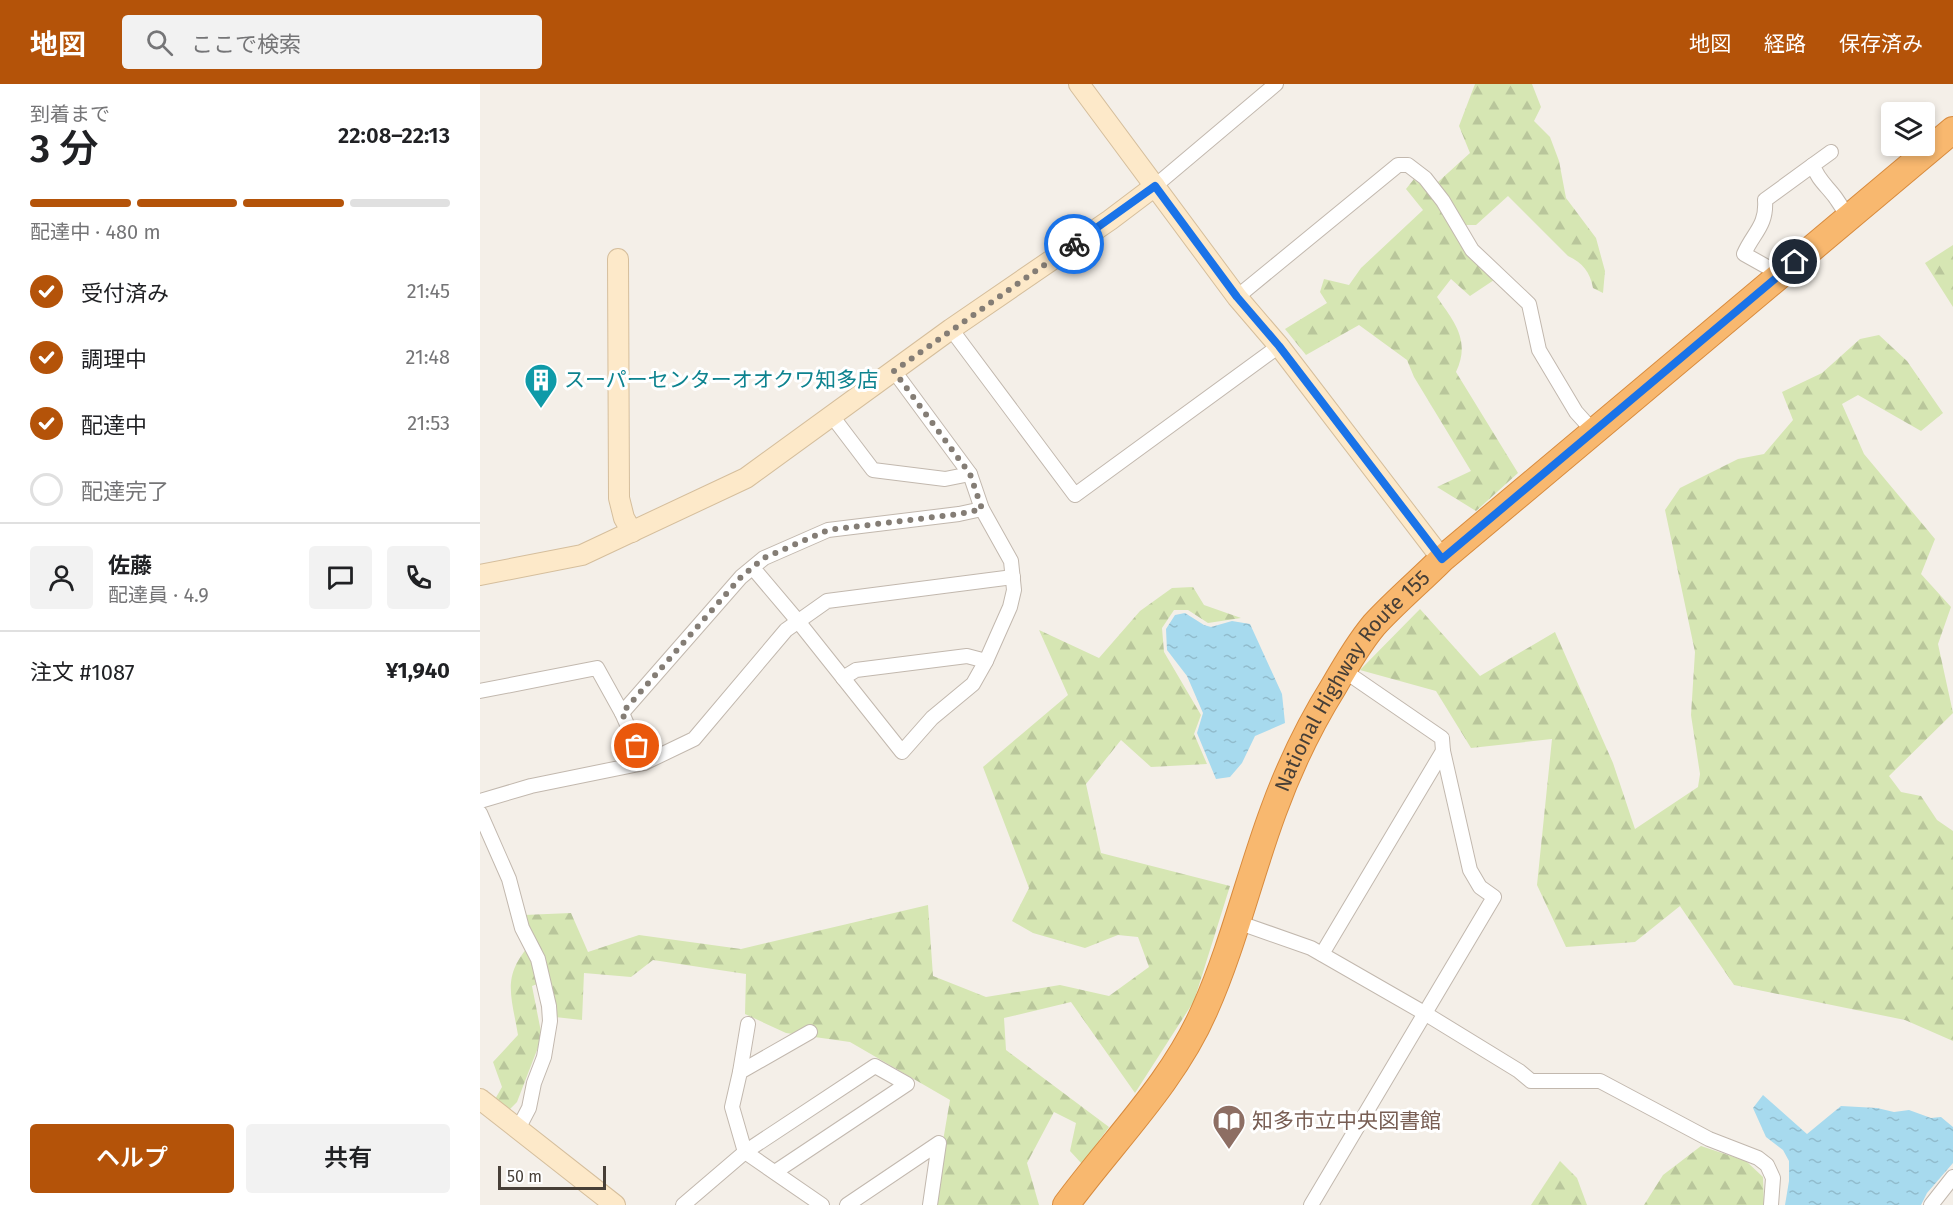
<!DOCTYPE html>
<html lang="ja">
<head>
<meta charset="utf-8">
<style>
  :root { --surface:#fff; --page:#f2f2f2; --text:#202124; --muted:#757577; --line:#e0e0e0; --accent:#b45309 }
  body { margin:0; font-family:"Fira Sans","Noto Sans JP",sans-serif; background:var(--page); color:var(--text); height:100vh; display:flex; flex-direction:column; font-size:22px; white-space:nowrap }
  * { box-sizing:border-box; margin:0 }
  p { font-size:20px; color:var(--muted) }
  .icon { flex:none; width:33px; height:33px; fill:none; stroke:currentColor; stroke-width:2; stroke-linecap:round; stroke-linejoin:round }
  .map { position:relative; flex:1; overflow:hidden }
  .panel { display:flex; flex-direction:column; background:var(--surface); width:480px }
  .panel>* { flex:none }
  .tools { position:absolute; left:1401px; top:18px; display:grid; gap:12px }
  .tools a { display:grid; place-items:center; width:54px; height:54px; border-radius:6px; background:var(--surface); box-shadow:0 3px 9px #0003; font-size:30px }
  .scale { position:absolute; left:18px; bottom:15px; width:108px; box-sizing:border-box; padding-left:6px; border:3px solid #473f37; border-top:0; font-size:16px; line-height:21px; white-space:nowrap; color:#473f37; -webkit-text-stroke:4px #fff; paint-order:stroke }
  .pin { position:absolute; display:grid; place-items:center; width:51px; height:51px; color:#fff; margin:-26px; border:3px solid #fff; border-radius:50%; box-shadow:0 2px 6px #0007 }
  .courier { position:absolute; display:grid; place-items:center; width:60px; height:60px; margin:-30px; border:4px solid #1a73e8; border-radius:50%; background:#fff; color:#222; box-shadow:0 2px 8px #0007 }
  .overview em { font-style:normal; font-weight:600 }
  .overview div { display:flex; flex-direction:column-reverse }
  .overview { display:flex; align-items:center; justify-content:space-between; height:102px; padding:0 30px }
  h1 { font-size:39px; font-weight:600; line-height:45px }
  .bar { display:grid; grid-template-columns:repeat(4,1fr); gap:9px 6px; align-content:center; height:72px; padding:0 30px }
  .bar i { height:8px; border-radius:4px; background:var(--line) }
  .bar .current { background:var(--accent) }
  .bar p { grid-column:span 4 }
  .line { display:flex; align-items:center; gap:15px; padding:0 30px; border-top:2px solid var(--line) }
  .line div { flex:1 }
  .round { display:grid; place-items:center; flex:none; width:63px; height:63px; border-radius:6px; background:var(--page) }
  ol { padding:0 30px; list-style:none }
  li { display:flex; align-items:center; gap:18px; height:66px }
  li p { margin-inline-start:auto }
  li .icon { padding:6px; border-radius:50%; background:var(--accent); color:#fff; stroke-width:4 }
  li:last-child { color:var(--muted) }
  li i { width:33px; height:33px; border:3px solid var(--line); border-radius:50% }
  .primary-button { display:flex; gap:12px; margin-top:auto; padding:12px 30px }
  .primary-button a { flex:1; height:69px; border-radius:6px; background:var(--accent); color:#fff; font-size:24px; font-weight:600; line-height:69px; text-align:center }
  .primary-button a+a { background:var(--page); color:var(--text) }
  header { display:flex; align-items:center; gap:36px; box-sizing:border-box; height:84px; padding:0 30px; background:var(--accent); color:#fff }
  header strong { font-size:28px }
  nav { display:flex; gap:33px; margin-inline-start:auto; font-size:21px }
  .search { width:420px; height:54px; background:var(--page); display:flex; align-items:center; gap:15px; box-sizing:border-box; padding:0 21px; border-radius:6px; color:var(--muted); font-size:22px }
  main { display:flex; flex:1; min-height:0 }
  .map>svg:first-child { display:block }
  .forest { fill:url(#forest-firs) }
  .water { fill:url(#water-ripples) }
  .lines { fill:none; stroke-linecap:round; stroke-linejoin:round }
  .street-casing { stroke:#c2b8ae; stroke-width:16 }
  .secondary-casing { stroke:#d5be9c; stroke-width:22 }
  .highway-casing { stroke:#d88b3e; stroke-width:28 }
  .street { stroke:#fff; stroke-width:14 }
  .secondary { stroke:#fde9c9; stroke-width:20 }
  .highway { stroke:#f8b86f; stroke-width:26 }
  .done { stroke:#847d75; stroke-width:6; stroke-dasharray:0 10.8 }
  .route { stroke:#1a73e8; stroke-width:8 }
  .labels { text-anchor:middle; dominant-baseline:central; stroke-width:6; stroke-linejoin:round; paint-order:stroke }
  .culture-label { font-size:21px; fill:#0d838f; stroke:#fff; text-anchor:start }
  .street-label { font-size:21px; fill:#473f37; stroke:#fff }
  .education-label { font-size:21px; fill:#785e54; stroke:#fff; text-anchor:start }
</style>
</head>
<body>
<header>
<strong>地図</strong>
<div class="search"><svg class="icon" aria-label="search" viewBox="0 0 24 24"><circle cx="10" cy="10" r="6"/><path d="M15 15l6 6"/></svg>ここで検索</div>
<nav><a>地図</a><a>経路</a><a>保存済み</a></nav>
</header>
<main>
<section class="panel">
<div class="overview"><div><h1>3 分</h1><p>到着まで</p></div><em>22:08–22:13</em></div>
<div class="bar"><i class="current"></i><i class="current"></i><i class="current"></i><i></i><p>配達中 · 480 m</p></div>
<ol>
<li><svg class="icon" aria-label="check" viewBox="0 0 24 24"><path d="M5 12l5 5 9-10"/></svg>受付済み<p>21:45</p></li>
<li><svg class="icon" aria-label="check" viewBox="0 0 24 24"><path d="M5 12l5 5 9-10"/></svg>調理中<p>21:48</p></li>
<li><svg class="icon" aria-label="check" viewBox="0 0 24 24"><path d="M5 12l5 5 9-10"/></svg>配達中<p>21:53</p></li>
<li><i></i>配達完了</li>
</ol>
<div class="line" style="height:108px"><a class="round"><svg class="icon" aria-label="person" viewBox="0 0 24 24"><circle cx="12" cy="8" r="4"/><path d="M4 21q1-7 8-7t8 7"/></svg></a><div><b>佐藤</b><p>配達員 · 4.9</p></div><a class="round"><svg class="icon" aria-label="chat" viewBox="0 0 24 24"><path d="M4 5h16v11H9l-5 4z"/></svg></a><a class="round"><svg class="icon" aria-label="phone" viewBox="0 0 24 24"><path d="M5 4h4l2 5-3 2q2 4 5 5l2-3 5 2v4C11 20 4 13 5 4z"/></svg></a></div>
<div class="line" style="height:78px"><div>注文 #1087</div><b>¥1,940</b></div>
<div class="primary-button"><a>ヘルプ</a><a>共有</a></div>
</section>
<div class="map">
<svg width="1473" height="1121" viewBox="0 0 1473 1121">
  <defs>
    <pattern id="forest-firs" width="22" height="20" patternUnits="userSpaceOnUse" patternTransform="scale(1.5)"><rect width="22" height="20" fill="#d6e6b3"/><path d="M5 1l3.5 6h-7zM16 11l3.5 6h-7z" fill="#b9c69b"/></pattern>
    <pattern id="water-ripples" width="26" height="14" patternUnits="userSpaceOnUse" patternTransform="scale(1.5)"><rect width="26" height="14" fill="#a7daee"/><path d="M2 4q2-2 4 0t4 0M15 11q2-2 4 0t4 0" fill="none" stroke="#91bccd"/></pattern>
  </defs>
  <rect width="100%" height="100%" fill="#f4efe8"/>
  <!-- forest -->
  <g class="forest">
    <path d="M995 0H1052L1061 23 1054 37 1070 53 1079 77 1086 114 1116 154 1125 187 1123 209 1113 204C1110 188 1103 179 1088 172L1028 112 996 141H986L974 150 988 171 1014 196 990 212 971 195 957 213C974 238 991 256 976 288L1038 389 996 427 957 403 991 387 934 293 927 276 879 241 826 271 805 245 847 219 840 208 844 195 869 201 881 184 943 126 926 105 934 95 948 107 990 69 979 42Z"/>
    <polygon points="1473,161 1473,223 1445,179"/>
    <polygon points="1399,251 1427,277 1463,329 1441,347 1378,311 1362,320 1384,370 1455,455 1441,490 1471,523 1458,560 1473,629 1409,692 1421,708 1441,712 1457,736 1473,747 1473,957 1425,936 1254,901 1200,822 1155,858 1086,863 1057,801 1072,655 991,664 956,607 880,586 940,525 1000,592 1075,548 1133,679 1155,745 1218,703 1220,690 1211,631 1215,568 1185,426 1200,404 1258,375 1284,370 1313,336 1302,308 1342,289 1380,255"/>
    <path d="M713 503 724 521 761 534 728 539 708 526H694L682 544 684 568 721 631 714 650 727 680 671 683 641 656 606 700 621 769 750 802 714 917 655 1009 591 918 524 934 526 966 629 1043 602 1080 590 1067 596 1039 574 1028 547 1079 559 1121H452L470 1016 370 958 306 949 265 930 266 890 173 876 151 893 104 889 102 936 75 933 65 897 52 902 62 953 37 1018 28 1027 14 1017 22 1003 13 978 38 951C31 909 21 892 53 857L44 831 91 829 108 868 159 851 261 865 448 821 453 892 506 913 580 901 629 912 669 883 658 853 638 851 605 864 553 849 532 837 549 804 503 683 588 611 559 546 619 574 660 527 692 504Z"/>
    <polygon points="1221,1062 1266,1077 1283,1093 1284,1121 1164,1121 1183,1091"/>
    <polygon points="1080,1077 1097,1094 1107,1121 1051,1121"/>
  </g>
  <!-- water -->
  <g class="water">
    <polygon points="705,529 724,541 731,543 752,537 770,540 802,610 805,639 775,652 762,679 750,693 736,695 717,649 723,629 707,592 687,566 686,545 695,531"/>
    <polygon points="1283,1011 1327,1050 1361,1022 1397,1024 1414,1028 1429,1026 1451,1034 1461,1033 1473,1043 1473,1079 1447,1109 1441,1121 1305,1121 1309,1097 1309,1077 1303,1066 1286,1053 1273,1024"/>
  </g>
  <g class="lines">
    <defs>
      <g id="street">
        <path d="M1351 68 1333 81C1337 95 1347 102 1355 113 1360 120 1364 127 1369 134"/>
        <polyline points="675,102 796,0"/>
        <path d="M1298 194 1289 184 1264 170C1273 149 1287 142 1285 116L1333 81"/>
        <polyline points="757,213 918,81 928,81 945,94 963,117 992,166 1049,220 1059,266 1096,328 1114,348"/>
        <polyline points="471,245 595,411 799,262"/>
        <polyline points="352,332 393,386 465,395 490,390"/>
        <polyline points="273,484 317,536 422,668 452,634 493,600 506,577 530,523 534,506 531,477 502,425 490,390 414,287"/>
        <polyline points="363,594 376,586 487,572 506,577"/>
        <polyline points="0,607 117,584 142,629 261,493 284,474 348,446 479,430 502,425"/>
        <polyline points="142,629 164,679"/>
        <polyline points="0,717 51,702 164,679 214,655 306,546 347,517 533,493"/>
        <polyline points="0,729 29,795 42,844 58,875 69,922 70,937 64,973 54,999 49,1024 38,1045"/>
        <polyline points="757,838 831,864 946,930 1039,987 1051,997 1120,997 1229,1055 1278,1074 1287,1081 1293,1094 1291,1121"/>
        <polyline points="842,870 963,667"/>
        <polyline points="330,948 260,988 252,1023 265,1068 342,1121"/>
        <polyline points="260,988 268,940"/>
        <polyline points="203,1121 265,1068 395,982 427,1000 295,1088"/>
        <polyline points="367,1121 459,1059 450,1121"/>
        <polyline points="831,1121 1014,813 1000,803 990,786 963,667 962,654 863,586"/>
        <polyline points="1451,1121 1473,1093"/>
      </g>
      <g id="secondary">
        <polyline points="599,0 757,213 799,262 962,475"/>
        <polyline points="138,175 139,414 144,434 152,448"/>
        <polyline points="0,491 102,471 266,394 471,245 630,136 675,102"/>
        <polyline points="0,1015 135,1121"/>
      </g>
      <g id="highway">
        <path id="s1" d="M586 1121C633 1057 693 999 725 925 753 862 769 793 793 728 809 684 829 642 854 602 866 581 879 559 894 541 915 518 940 497 962 475L1473 46"/>
      </g>
    </defs>
    <!-- street casing -->
    <use href="#street" class="street-casing"/>
    <!-- secondary casing -->
    <use href="#secondary" class="secondary-casing"/>
    <!-- highway casing -->
    <use href="#highway" class="highway-casing"/>
    <!-- street -->
    <use href="#street" class="street"/>
    <!-- secondary -->
    <use href="#secondary" class="secondary"/>
    <!-- highway -->
    <use href="#highway" class="highway"/>
  </g>
  <g class="lines">
    <!-- done -->
    <polyline class="done" points="157,662 142,629 261,493 284,474 348,446 479,430 502,425 490,390 414,287 594,160"/>
    <!-- route -->
    <polyline class="route" points="594,160 675,102 757,213 799,262 962,475 1315,178"/>
  </g>
  <!-- icons -->
  <defs>
    <symbol id="building-pin" viewBox="-11 -11 22 30"><path d="M0 17L-7.5 6A9.5 9.5 0 1 1 7.5 6Z" fill="#0f9aa8" stroke="#fff"/><path d="M-4-6H4V6H1V3H-1V6H-4ZM-2.5-4.3h1.7v1.8h-1.7ZM.8-4.3h1.7v1.8H.8ZM-2.5-1h1.7V.8h-1.7ZM.8-1h1.7V.8H.8Z" fill="#fff"/></symbol>
    <symbol id="library-pin" viewBox="-11 -11 22 30"><path d="M0 17L-7.5 6A9.5 9.5 0 1 1 7.5 6Z" fill="#8d6e63" stroke="#fff"/><path d="M-6-4Q-3-5.5-.7-3.5V5Q-3 3-6 4ZM6-4Q3-5.5 .7-3.5V5Q3 3 6 4Z" fill="#fff"/></symbol>
  </defs>
  <g fill-rule="evenodd">
    <use href="#building-pin" x="42" y="277" width="38" height="52"/>
    <use href="#library-pin" x="730" y="1018" width="38" height="52"/>
  </g>
  <g class="labels">
    <!-- culture labels -->
    <g class="culture-label">
      <text x="84" y="296">スーパーセンターオオクワ知多店</text>
    </g>
    <!-- street labels -->
    <g class="street-label">
      <text stroke="none"><textPath href="#s1" startOffset="604">National Highway Route 155</textPath></text>
    </g>
    <!-- education labels -->
    <g class="education-label">
      <text x="772" y="1037">知多市立中央図書館</text>
    </g>
  </g>
</svg>
<div class="tools">
<a><svg class="icon" aria-label="layers" viewBox="0 0 24 24"><path d="M12 4l9 5-9 5-9-5zM3 14l9 5 9-5"/></svg></a>
</div>
<div class="scale">50 m</div>
<div class="pin" style="left:157px;top:662px;background:#ea580c"><svg class="icon" aria-label="bag" viewBox="0 0 24 24"><path d="M5 8h14l-1 12H6zM9 8a3 3 0 0 1 6 0"/></svg></div>
<div class="pin" style="left:1315px;top:178px;background:#1f2937"><svg class="icon" aria-label="home" viewBox="0 0 24 24"><path d="M3 11l9-7 9 7M6 9v11h12V9"/></svg></div>
<div class="courier" style="left:594px;top:160px"><svg class="icon" aria-label="bike" viewBox="0 0 24 24"><circle cx="6" cy="16" r="4"/><circle cx="18" cy="16" r="4"/><path d="M6 16l4-8h5l3 8M10 8l3 8H6M13 5h3"/></svg></div>
</div>
</main>
</body>
</html>
